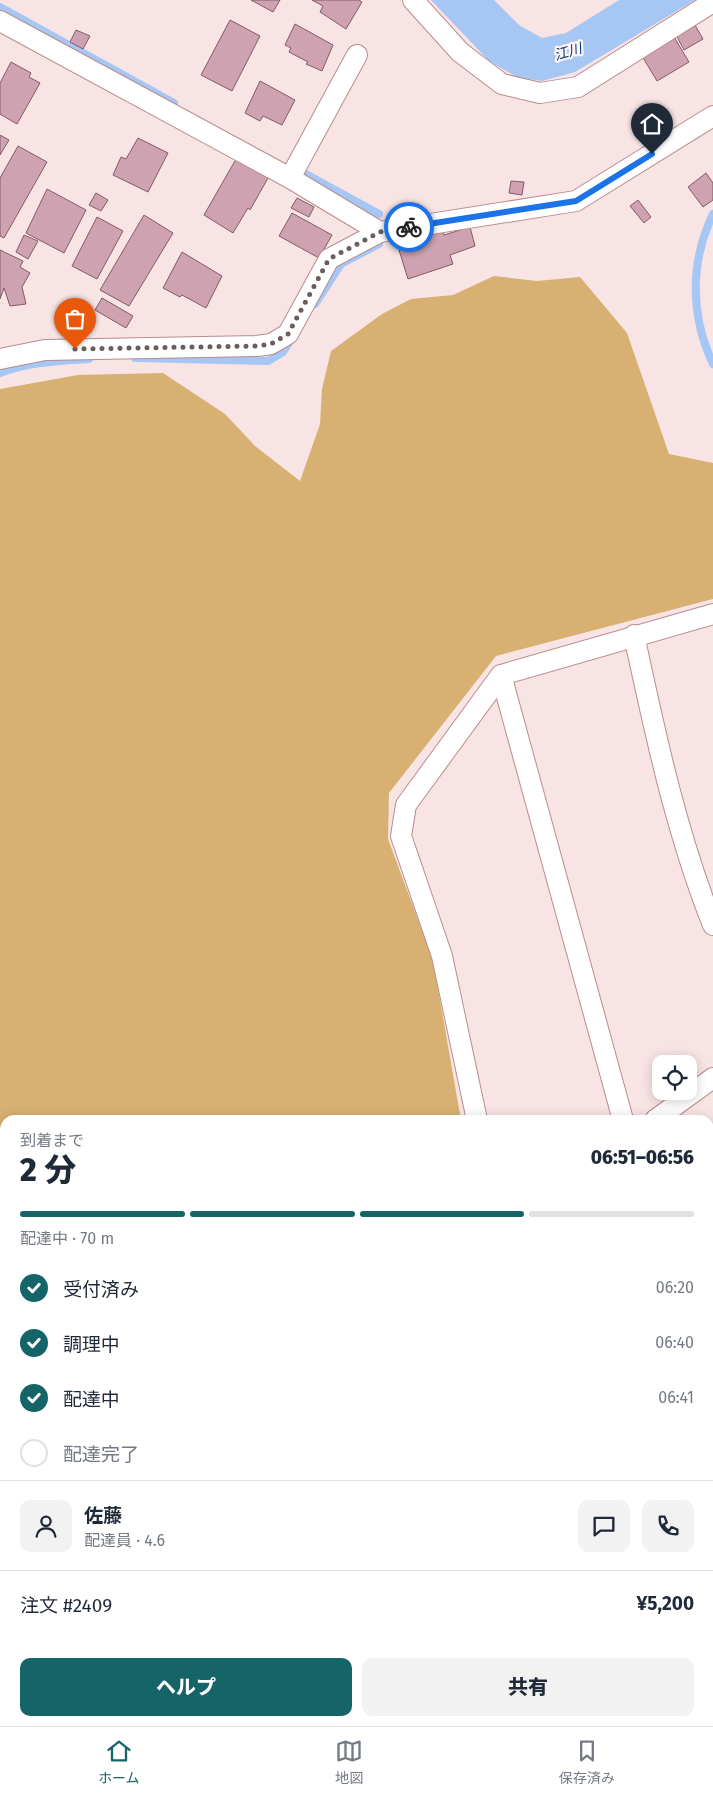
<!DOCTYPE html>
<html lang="ja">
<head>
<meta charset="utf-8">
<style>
  :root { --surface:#fff; --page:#f2f2f3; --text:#1f2937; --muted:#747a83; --line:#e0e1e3; --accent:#156467 }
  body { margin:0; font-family:"Fira Sans","Noto Sans JP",sans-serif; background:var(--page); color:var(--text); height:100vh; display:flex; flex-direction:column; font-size:19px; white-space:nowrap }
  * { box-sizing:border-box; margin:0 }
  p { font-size:16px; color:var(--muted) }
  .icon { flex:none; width:28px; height:28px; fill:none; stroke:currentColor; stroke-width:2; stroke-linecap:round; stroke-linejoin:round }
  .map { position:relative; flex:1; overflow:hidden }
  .details { position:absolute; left:0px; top:1115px; width:714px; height:611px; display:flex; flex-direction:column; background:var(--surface); border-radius:15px 15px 0 0; box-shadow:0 2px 12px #0003 }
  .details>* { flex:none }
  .fabs { position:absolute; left:652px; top:1055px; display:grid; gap:10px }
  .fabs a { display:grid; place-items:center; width:45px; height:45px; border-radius:10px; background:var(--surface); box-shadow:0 2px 12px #0003; font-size:25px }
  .pin { position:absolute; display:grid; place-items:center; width:42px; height:42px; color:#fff; margin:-51px -21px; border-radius:50% 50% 50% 0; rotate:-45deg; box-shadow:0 0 5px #0007 }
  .pin .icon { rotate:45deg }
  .courier { position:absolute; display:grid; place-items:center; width:50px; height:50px; margin:-25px; border:4px solid #1a73e8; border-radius:50%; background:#fff; color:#222; box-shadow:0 1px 6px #0007 }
  .overview em { font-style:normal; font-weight:800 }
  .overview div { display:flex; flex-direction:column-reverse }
  .overview { display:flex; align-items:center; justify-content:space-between; height:85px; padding:0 20px }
  h1 { font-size:32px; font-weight:800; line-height:38px }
  .bar { display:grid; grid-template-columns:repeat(4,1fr); gap:8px 5px; align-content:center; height:60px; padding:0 20px }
  .bar i { height:6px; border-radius:4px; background:var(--line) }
  .bar .selected { background:var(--accent) }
  .bar p { grid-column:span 4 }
  .line { display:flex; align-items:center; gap:12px; padding:0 20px; border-top:1px solid var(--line) }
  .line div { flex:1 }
  .round { display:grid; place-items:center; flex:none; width:52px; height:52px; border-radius:10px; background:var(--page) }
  ol { padding:0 20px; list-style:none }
  li { display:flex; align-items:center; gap:15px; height:55px }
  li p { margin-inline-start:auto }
  li .icon { padding:5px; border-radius:50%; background:var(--accent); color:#fff; stroke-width:4 }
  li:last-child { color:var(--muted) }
  li i { width:28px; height:28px; border:2px solid var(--line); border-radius:50% }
  .button { display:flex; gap:10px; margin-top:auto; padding:10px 20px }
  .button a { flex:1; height:58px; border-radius:10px; background:var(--accent); color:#fff; font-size:20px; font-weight:800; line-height:58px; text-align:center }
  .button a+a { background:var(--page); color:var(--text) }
  .tabs { display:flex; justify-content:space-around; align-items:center; height:70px; border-top:1px solid var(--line); background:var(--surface); font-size:14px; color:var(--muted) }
  .tabs a { display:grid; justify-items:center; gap:2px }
  .tabs .selected { color:var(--accent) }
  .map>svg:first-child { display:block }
  .forest { fill:#d8b071 }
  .water { fill:#a6c6f4 }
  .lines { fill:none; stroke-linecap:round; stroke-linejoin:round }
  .stream { stroke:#a6c6f4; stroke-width:8 }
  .building { fill:#cea2b0; stroke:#835b68 }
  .street-casing { stroke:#ba8c8d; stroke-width:22 }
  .street { stroke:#fff; stroke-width:20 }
  .done { stroke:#6e5c5c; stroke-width:5; stroke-dasharray:0 9 }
  .route { stroke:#1a73e8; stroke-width:6 }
  .labels { text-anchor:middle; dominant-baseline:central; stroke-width:4.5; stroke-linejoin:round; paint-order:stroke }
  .water-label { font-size:14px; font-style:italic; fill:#043678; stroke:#fef4f4 }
</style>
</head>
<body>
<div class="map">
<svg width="713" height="1726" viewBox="0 0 713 1726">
  <rect width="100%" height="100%" fill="#f8e4e4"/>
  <!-- forest -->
  <polygon class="forest" points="494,276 537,281 580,277 627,333 669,454 713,463 713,599 496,656 389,793 388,839 433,960 461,1120 5,1120 5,1721 709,1721 709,1494 713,1496 713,1726 0,1726 0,389 78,375 163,373 225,414 255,446 300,481 320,424 322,389 331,351 382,314 411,299 453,295"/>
  <!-- water -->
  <polygon class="water" points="431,0 494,0 519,25 542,38 566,33 619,0 695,0 575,72 542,81 517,77 489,61"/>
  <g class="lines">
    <!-- stream -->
    <g class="stream">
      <polyline points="0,7 174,103"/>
      <polyline points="304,173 379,214"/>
      <path d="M713 214C690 262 690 315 713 364"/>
      <polyline points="315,304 341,264 379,244"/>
      <polyline points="135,358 268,361 283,352 292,338"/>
      <path d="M0 373C29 362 58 361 89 359"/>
    </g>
  </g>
  <!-- building -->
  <g class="building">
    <polygon points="251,0 280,0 273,12"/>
    <polygon points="312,0 359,0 362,2 346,29 320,12 323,6"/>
    <polygon points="230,20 260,36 232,91 201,75"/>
    <polygon points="692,20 703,39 684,50 674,31"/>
    <polygon points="295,24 333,45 322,71 306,64 308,62 289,52 291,48 285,45"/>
    <polygon points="76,30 90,36 83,49 70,42"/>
    <polygon points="671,32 689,62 657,81 639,51"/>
    <polygon points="11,62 31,73 29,77 40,83 17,124 0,114 0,83"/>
    <polygon points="260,81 295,100 282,125 263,116 260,121 245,113"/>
    <polygon points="0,135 9,140 0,155"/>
    <polygon points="138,138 168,153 148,192 113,175 121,157 126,159"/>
    <polygon points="18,146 47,162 4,238 0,236 0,178"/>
    <polygon points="236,159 268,178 250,210 248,208 233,233 204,215"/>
    <polygon points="706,173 713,183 713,200 703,207 688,187"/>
    <polygon points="511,181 524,182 522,195 509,193"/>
    <polygon points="47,189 86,210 64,253 26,233"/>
    <polygon points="96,193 108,200 101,211 89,205"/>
    <polygon points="297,198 314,207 309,217 291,208"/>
    <polygon points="638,200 651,217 644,223 630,206"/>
    <polygon points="292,213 332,235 319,258 279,236"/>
    <polygon points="144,215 173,233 129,306 100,290"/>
    <polygon points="97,217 123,231 97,279 72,266"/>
    <polygon points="470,227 475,246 450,255 453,264 408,279 399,250 413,246 412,241 442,231 444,235"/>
    <polygon points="24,235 38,241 28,259 16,252"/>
    <polygon points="0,250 23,261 20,267 30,273 22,287 26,304 10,306 4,288 0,299"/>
    <polygon points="182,252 222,276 206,308 182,295 180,297 163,288"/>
    <polygon points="102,298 133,316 126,328 95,310"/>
  </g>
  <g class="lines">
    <defs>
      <g id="street">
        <polyline points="413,0 460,52 502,84 540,93 578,87 713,2"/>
        <polyline points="0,21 290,178 380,232 576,201 713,116"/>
        <polyline points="290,178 357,55"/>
        <polyline points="0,359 45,350 257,346 271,344 288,334 329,259 380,232"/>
        <path d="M634 635C655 733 676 832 713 925"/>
        <polyline points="501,675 623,1120"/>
        <polyline points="477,1120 442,956 401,836 406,805 501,675 713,614"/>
        <polyline points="655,1120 713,1078"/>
        <polyline points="709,1458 713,1458"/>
      </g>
    </defs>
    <!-- street casing -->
    <use href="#street" class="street-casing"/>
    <!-- street -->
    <use href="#street" class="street"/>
  </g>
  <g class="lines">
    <!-- done -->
    <polyline class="done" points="75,349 256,346 271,344 288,334 329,259 380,232 409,227"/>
    <!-- route -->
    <polyline class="route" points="409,227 576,201 652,154"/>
  </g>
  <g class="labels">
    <!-- water labels -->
    <g class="water-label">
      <text transform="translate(568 52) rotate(-16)">江川</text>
    </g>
  </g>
</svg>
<div class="fabs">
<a><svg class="icon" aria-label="locate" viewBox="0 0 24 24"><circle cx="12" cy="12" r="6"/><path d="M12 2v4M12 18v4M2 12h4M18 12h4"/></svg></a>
</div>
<div class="pin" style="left:75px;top:349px;background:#ea580c"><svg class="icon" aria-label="bag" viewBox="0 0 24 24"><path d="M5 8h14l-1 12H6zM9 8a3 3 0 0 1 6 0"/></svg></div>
<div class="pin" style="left:652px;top:154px;background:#1f2937"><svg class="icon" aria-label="home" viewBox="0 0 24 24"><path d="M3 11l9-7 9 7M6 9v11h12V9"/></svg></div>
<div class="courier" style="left:409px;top:227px"><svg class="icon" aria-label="bike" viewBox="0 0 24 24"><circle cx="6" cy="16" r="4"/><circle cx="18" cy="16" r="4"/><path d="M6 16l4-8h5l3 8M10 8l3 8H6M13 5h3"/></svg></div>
<section class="details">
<div class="overview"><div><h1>2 分</h1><p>到着まで</p></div><em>06:51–06:56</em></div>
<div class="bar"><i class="selected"></i><i class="selected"></i><i class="selected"></i><i></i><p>配達中 · 70 m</p></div>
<ol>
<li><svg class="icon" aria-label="check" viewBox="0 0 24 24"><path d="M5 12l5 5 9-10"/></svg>受付済み<p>06:20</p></li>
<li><svg class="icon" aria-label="check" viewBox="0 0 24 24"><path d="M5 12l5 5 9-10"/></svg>調理中<p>06:40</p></li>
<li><svg class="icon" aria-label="check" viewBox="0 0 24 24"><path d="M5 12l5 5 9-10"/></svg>配達中<p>06:41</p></li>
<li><i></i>配達完了</li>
</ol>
<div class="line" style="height:90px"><a class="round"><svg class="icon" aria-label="person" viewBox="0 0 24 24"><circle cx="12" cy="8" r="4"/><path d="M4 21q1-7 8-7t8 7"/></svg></a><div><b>佐藤</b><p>配達員 · 4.6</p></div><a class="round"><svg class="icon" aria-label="chat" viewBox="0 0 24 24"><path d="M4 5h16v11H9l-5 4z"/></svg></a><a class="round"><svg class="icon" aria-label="phone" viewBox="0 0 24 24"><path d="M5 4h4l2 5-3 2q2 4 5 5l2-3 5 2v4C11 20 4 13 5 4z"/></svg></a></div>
<div class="line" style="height:65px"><div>注文 #2409</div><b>¥5,200</b></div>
<div class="button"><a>ヘルプ</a><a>共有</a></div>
</section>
</div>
<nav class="tabs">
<a class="selected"><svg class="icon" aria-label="home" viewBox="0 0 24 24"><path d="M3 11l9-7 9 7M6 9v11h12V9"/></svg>ホーム</a>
<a><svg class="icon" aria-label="map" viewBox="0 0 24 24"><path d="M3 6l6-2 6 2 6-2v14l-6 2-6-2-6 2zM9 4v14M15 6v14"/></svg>地図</a>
<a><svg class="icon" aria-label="saved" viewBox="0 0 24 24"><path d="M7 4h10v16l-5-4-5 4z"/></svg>保存済み</a>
</nav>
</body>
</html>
